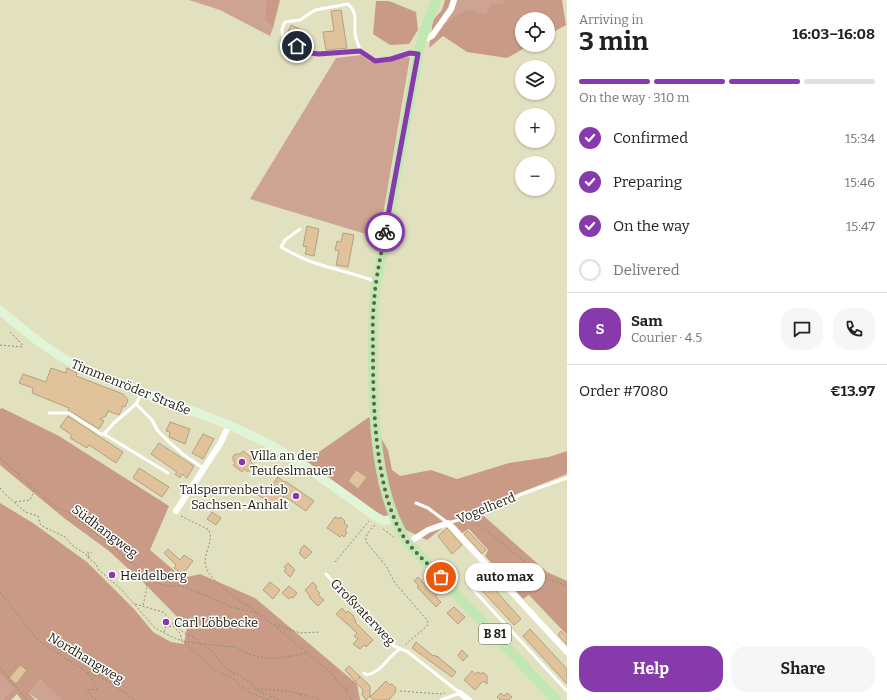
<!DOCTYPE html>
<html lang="en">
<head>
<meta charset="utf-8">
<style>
  :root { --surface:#fff; --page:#f6f6f6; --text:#222; --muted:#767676; --line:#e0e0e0; --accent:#863aab }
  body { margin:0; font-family:Bitter,serif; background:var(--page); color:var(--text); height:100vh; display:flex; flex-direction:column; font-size:15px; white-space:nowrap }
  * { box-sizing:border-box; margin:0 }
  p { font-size:13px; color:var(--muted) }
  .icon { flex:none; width:22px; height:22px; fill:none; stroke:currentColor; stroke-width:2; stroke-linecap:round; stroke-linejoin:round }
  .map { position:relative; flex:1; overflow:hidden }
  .sheet { display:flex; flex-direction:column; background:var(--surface); width:320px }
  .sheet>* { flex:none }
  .tools { position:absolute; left:515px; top:12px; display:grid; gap:8px }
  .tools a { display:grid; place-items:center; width:40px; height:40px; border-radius:50%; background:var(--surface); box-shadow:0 1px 3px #0004; font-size:20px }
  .pin { position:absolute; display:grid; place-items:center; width:34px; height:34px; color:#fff; margin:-17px; border:2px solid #fff; border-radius:50%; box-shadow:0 1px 4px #0007 }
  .courier { position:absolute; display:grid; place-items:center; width:40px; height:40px; margin:-20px; border:3px solid #863aab; border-radius:50%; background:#fff; color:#222; box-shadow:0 1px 5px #0007 }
  .bubble { position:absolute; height:28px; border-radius:14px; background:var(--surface); box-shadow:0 1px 3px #0004; font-size:13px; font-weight:700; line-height:28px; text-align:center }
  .summary em { font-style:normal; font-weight:700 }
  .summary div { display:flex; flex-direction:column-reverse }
  .summary { display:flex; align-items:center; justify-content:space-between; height:68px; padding:0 12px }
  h1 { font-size:26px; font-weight:700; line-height:30px }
  .bar { display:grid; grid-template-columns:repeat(4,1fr); gap:6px 4px; align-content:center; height:48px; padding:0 12px }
  .bar i { height:5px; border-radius:3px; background:var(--line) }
  .bar .active { background:var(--accent) }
  .bar p { grid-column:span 4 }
  .line { display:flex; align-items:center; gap:10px; padding:0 12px; border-top:1px solid var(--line) }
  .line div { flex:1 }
  .round { display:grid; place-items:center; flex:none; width:42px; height:42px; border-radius:16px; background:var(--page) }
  ol { padding:0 12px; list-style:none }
  li { display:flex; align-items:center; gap:12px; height:44px }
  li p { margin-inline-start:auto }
  li .icon { padding:4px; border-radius:50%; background:var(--accent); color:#fff; stroke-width:4 }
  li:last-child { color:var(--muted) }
  li i { width:22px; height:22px; border:2px solid var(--line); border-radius:50% }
  .primary-button { display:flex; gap:8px; margin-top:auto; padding:8px 12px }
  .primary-button a { flex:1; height:46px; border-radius:16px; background:var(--accent); color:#fff; font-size:16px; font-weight:700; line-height:46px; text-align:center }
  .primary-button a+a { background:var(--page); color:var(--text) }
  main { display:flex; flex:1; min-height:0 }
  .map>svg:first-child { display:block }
  .green { fill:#cda492 }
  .forest { fill:#c99b87 }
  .building { fill:#e0c39b; stroke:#b39f83 }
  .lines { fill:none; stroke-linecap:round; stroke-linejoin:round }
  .path { stroke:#8e8e75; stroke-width:1; stroke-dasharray:2 2; stroke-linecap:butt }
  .lane { stroke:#fff; stroke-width:3 }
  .street { stroke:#fff; stroke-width:6 }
  .secondary { stroke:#e0f4d8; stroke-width:9 }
  .primary { stroke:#c1e8b2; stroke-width:10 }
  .done { stroke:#61604c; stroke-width:4; stroke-dasharray:0 7.2 }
  .route { stroke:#863aab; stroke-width:5 }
  .poi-dot { fill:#863aab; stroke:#fff; stroke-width:1.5 }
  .labels { text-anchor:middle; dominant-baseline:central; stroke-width:3; stroke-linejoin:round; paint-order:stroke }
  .shield { fill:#fff; stroke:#5f5f56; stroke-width:1 }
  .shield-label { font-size:12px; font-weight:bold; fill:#1b1b0e }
  .street-label { font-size:13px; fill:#1b1b0e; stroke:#fff }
  .poi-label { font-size:13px; fill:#1b1b0e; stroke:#fff; text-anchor:start }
</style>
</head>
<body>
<main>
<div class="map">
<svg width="567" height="700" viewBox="0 0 567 700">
  <rect width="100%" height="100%" fill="#e2e1bf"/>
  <!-- green -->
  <g class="green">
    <polygon points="189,0 266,0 264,20 273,28 270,36 220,10"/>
    <polygon points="455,0 505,0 503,4 486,16 477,14 472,10 445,22"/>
    <polygon points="361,55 371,62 410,57 379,238 250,199 336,58"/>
    <polygon points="0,675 13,688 2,700 0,700"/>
    <polygon points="40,680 64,700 38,700 29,693"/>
  </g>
  <!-- forest -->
  <g class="forest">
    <polygon points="266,0 280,0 273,28 264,20"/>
    <path d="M445 0H454L446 22 468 9C474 10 479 14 486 15L491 4H503L505 0H562L566 25 548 35V19H522V45H530L507 58 467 52 443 36 429 48 433 20 442 10Z"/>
    <polygon points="376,1 389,1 416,12 418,30 409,44 390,45 373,34"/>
    <polygon points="2,408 59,436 169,506 150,550 183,578 200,574 255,598 357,684 360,700 63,700 40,680 29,693 35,700 21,700 21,699 17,694 11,700 2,700 13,688 0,675 0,503 33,523 87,562 134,609 153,632 171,642 184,644 187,627 145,584 109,551 64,518 0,465 0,409"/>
    <polygon points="369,417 388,450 392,470 400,476 431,470 457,479 509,463 549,457 567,451 567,474 477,510 547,572 567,581 567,635 529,595 523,599 485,556 488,550 469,529 462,533 454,524 445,526 427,540 402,528 369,508 306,461"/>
  </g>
  <!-- building -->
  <g class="building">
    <polygon points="341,10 347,48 326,50 323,32 334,31 331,11"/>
    <polygon points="291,25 306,32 300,43 286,36"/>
    <polygon points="307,226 319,229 314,256 305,254 307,247 303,246"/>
    <polygon points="343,233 354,235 348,267 336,265 339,251 335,250 337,241 341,242"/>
    <polygon points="51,368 66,373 67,368 77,373 76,376 123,394 128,400 125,407 123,406 119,415 108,411 106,416 100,419 104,421 99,429 68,410 69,408 32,393 33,388 19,383 23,374 46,382"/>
    <polygon points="68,416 123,452 116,463 89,445 87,448 70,438 72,435 60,427"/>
    <polygon points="170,422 190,429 185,444 169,437 170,432 166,431"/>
    <polygon points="203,434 214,439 203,459 192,453"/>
    <polygon points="159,443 194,466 187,478 182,474 180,478 175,474 177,472 151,454"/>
    <polygon points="243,451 252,458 250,461 254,465 248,472 244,469 242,472 233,465 235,463 233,460 233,456 236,454 240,454"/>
    <polygon points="139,468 169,487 162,497 133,478"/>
    <polygon points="356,470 367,477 358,489 348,481"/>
    <polygon points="278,477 284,482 285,481 314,501 306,511 284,496 276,507 252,491 256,486 266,493"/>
    <polygon points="212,512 221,518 216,525 207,519"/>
    <polygon points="335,517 339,519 340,517 345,521 344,523 348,526 345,530 347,532 344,537 342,535 340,537 327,528"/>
    <polygon points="447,528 462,545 452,554 438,536"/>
    <polygon points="468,531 486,550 482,554 464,534"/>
    <polygon points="304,545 312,552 305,559 299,553 301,551 300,550"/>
    <polygon points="168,549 180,560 184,555 193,561 183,574 174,568 176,565 164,553"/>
    <polygon points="288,563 295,570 290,577 284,571 286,569 284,567"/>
    <polygon points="481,574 521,619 514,625 473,581"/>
    <polygon points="418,577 430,590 435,586 440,592 435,596 441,602 436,607 417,587 419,586 414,581"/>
    <polygon points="270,582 280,590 273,599 263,590"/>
    <polygon points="313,582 317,587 315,588 320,593 318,595 324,600 318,606 309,597 310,596 305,590"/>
    <polygon points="289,586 297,593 293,598 291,597 289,599 282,593"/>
    <polygon points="454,607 465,617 458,624 447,613"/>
    <polygon points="342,608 346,613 348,611 354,616 353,617 356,621 355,622 373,640 366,647 364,645 360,649 353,644 358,639 354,636 357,633 336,614"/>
    <polygon points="530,629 567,669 567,684 523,636"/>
    <polygon points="561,631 567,637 567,645 558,635"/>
    <polygon points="416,642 433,656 434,655 437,657 437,656 456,672 452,677 412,648"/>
    <polygon points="462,650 468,656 463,661 458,655"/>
    <polygon points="20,665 27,670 16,684 9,678"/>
    <polygon points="349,666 370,686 370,696 366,700 362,695 363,690 345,670"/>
    <polygon points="472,671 475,674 478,672 481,674 483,672 487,676 487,684 483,681 475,690 464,680"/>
    <polygon points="386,681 390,685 392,684 396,688 395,693 389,700 374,700 370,697"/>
    <polygon points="501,693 504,696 507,693 512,697 509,700 500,700 497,697"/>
  </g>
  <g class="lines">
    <!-- path -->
    <g class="path">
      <polyline points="0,345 22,347 22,344 9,331"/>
      <polyline points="0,458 53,505 71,514 113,546 128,561 135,564 139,570 153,581 166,586 180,586 200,593 231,607 260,614 330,672 345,689 352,700"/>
      <polyline points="0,488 5,494 25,512 38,516 40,524 42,526 65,537 73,546 86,554 87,557 95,563 99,570 121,589 155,628 172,637 182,641 215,670 233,679 248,692 269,700"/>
      <polyline points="15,502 30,500 35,489"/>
      <path d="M181 516 209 530C210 533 211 537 210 540 209 548 203 558 206 567 211 584 245 603 259 614"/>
      <polyline points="473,520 544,577 567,586"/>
      <path d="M375 525C370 531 363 536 367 543L386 566 395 583 427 620 428 624 427 626 405 645"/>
      <polyline points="383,529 395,538"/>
      <polyline points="88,557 90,557 87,552 92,553"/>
      <polyline points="335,562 369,521"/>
      <polyline points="0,592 36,638 52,650 87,672 106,680 135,700"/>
      <polyline points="135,604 163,612 168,617 169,621 186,634 195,638 201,644 212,651 227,670 241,676 251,683 256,690 279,700"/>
      <polyline points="143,605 147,588 146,586 149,578"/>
      <polyline points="274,624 300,633 319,632"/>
      <path d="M165 627 173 626 180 633 182 641C194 643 204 644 215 645 222 645 228 648 235 646 259 663 279 659 306 653"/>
      <polyline points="164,632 166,625 169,621"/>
      <polyline points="0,668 27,700"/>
      <polyline points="87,672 98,689 86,690 96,700"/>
      <path d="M257 689C279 689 299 692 320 700"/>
      <polyline points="346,689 360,677"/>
      <polyline points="400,691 441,694 445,693"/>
      <polyline points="300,694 303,700"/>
    </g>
    <!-- lane -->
    <g class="lane">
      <path d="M360 51 319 54 310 53 283 39 282 29 285 22 300 20 315 10 348 4C358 13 354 20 355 32 355 38 359 45 360 51 365 54 371 60 376 61 391 62 402 51 416 54"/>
      <path d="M300 229 285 240 281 247C293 254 305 260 318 264 337 270 356 274 374 281"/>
      <polyline points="141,394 136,404 114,423 104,434 168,473"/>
      <polyline points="136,404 152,420 157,430 169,442 184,455 203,468"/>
      <polyline points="49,413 69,413 101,434 104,434"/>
      <polyline points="416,503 428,508 448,523 469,517 522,494 567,478"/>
      <polyline points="326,574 394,646 408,652 460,693"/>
      <polyline points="468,584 567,691"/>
      <path d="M364 673 367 675C382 672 388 656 400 649"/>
      <polyline points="441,700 460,693"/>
    </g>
    <!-- street -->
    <g class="street">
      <polyline points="421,41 432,36 451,9 454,0"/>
      <polyline points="176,511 220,444 229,425"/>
      <polyline points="408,543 428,530 448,523 567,652"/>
      <polyline points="460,693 469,700"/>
    </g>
    <!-- secondary -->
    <path class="secondary" d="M0 310C31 337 59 359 97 375L229 425 265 442 298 461 376 517 384 521 394 518"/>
    <!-- primary -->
    <path class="primary" d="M436 0 424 32 418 54 375 292C373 313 373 335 373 356 373 412 375 495 408 543L556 700"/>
  </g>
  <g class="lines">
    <!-- done -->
    <path class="done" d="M385 232C381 256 375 280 374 304 372 320 373 337 373 353 373 406 375 481 399 529 409 548 426 562 441 577"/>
    <!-- route -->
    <polyline class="route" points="297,46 310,53 319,54 360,51 375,61 391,59 410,53 418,54 385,232"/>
  </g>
  <!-- markers -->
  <g class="poi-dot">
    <circle cx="242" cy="462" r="4"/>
    <circle cx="296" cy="496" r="4"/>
    <circle cx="112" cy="575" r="4"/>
    <circle cx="166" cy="622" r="4"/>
  </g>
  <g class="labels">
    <!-- shield labels -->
    <rect class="shield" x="479" y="624" width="32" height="20" rx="3"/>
    <g class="shield-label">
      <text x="495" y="634">B 81</text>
    </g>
    <!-- street labels -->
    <g class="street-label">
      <text transform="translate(131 387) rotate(22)">Timmenröder Straße</text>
      <text transform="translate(486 508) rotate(-22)">Vogelherd</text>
      <text transform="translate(105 531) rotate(37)">Südhangweg</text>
      <text transform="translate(363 612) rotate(46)">Großvaterweg</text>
      <text transform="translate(86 658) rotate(31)">Nordhangweg</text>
    </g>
    <!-- poi labels -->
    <g class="poi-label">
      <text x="250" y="455">Villa an der<tspan x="250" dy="15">Teufeslmauer</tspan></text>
      <text x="288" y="489" text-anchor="end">Talsperrenbetrieb<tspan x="288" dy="15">Sachsen-Anhalt</tspan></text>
      <text x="120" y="575">Heidelberg</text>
      <text x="174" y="622">Carl Löbbecke</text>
    </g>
  </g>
</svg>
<div class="tools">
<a><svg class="icon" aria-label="locate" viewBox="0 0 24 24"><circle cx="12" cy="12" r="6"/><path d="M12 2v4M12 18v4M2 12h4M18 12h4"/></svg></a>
<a><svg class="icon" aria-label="layers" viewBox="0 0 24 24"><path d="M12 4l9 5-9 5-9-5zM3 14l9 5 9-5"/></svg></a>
<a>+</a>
<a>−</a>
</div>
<div class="pin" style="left:441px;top:577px;background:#ea580c"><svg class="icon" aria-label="bag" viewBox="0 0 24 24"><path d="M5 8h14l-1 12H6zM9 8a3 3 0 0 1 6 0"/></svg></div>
<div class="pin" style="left:297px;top:46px;background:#1f2937"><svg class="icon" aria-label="home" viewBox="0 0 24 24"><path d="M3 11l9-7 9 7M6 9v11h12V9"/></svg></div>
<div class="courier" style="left:385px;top:232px"><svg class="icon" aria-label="bike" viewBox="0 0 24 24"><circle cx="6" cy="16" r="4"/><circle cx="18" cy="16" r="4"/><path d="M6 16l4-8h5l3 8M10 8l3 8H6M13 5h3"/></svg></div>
<div class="bubble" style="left:465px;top:563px;width:80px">auto max</div>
</div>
<section class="sheet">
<div class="summary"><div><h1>3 min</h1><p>Arriving in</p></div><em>16:03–16:08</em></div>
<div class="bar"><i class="active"></i><i class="active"></i><i class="active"></i><i></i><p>On the way · 310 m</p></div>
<ol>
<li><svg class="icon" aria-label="check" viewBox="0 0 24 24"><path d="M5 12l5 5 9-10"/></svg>Confirmed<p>15:34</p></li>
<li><svg class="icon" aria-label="check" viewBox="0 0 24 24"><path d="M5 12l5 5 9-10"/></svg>Preparing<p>15:46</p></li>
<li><svg class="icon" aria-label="check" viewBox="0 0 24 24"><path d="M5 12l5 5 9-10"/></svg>On the way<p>15:47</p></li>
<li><i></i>Delivered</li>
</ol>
<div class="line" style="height:72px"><b class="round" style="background:var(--accent);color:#fff">S</b><div><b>Sam</b><p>Courier · 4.5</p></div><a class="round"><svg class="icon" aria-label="chat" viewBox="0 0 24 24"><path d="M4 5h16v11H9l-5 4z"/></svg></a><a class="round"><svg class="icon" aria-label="phone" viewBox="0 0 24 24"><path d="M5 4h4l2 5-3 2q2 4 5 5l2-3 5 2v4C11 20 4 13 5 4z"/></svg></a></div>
<div class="line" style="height:52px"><div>Order #7080</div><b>€13.97</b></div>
<div class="primary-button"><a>Help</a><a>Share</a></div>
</section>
</main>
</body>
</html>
